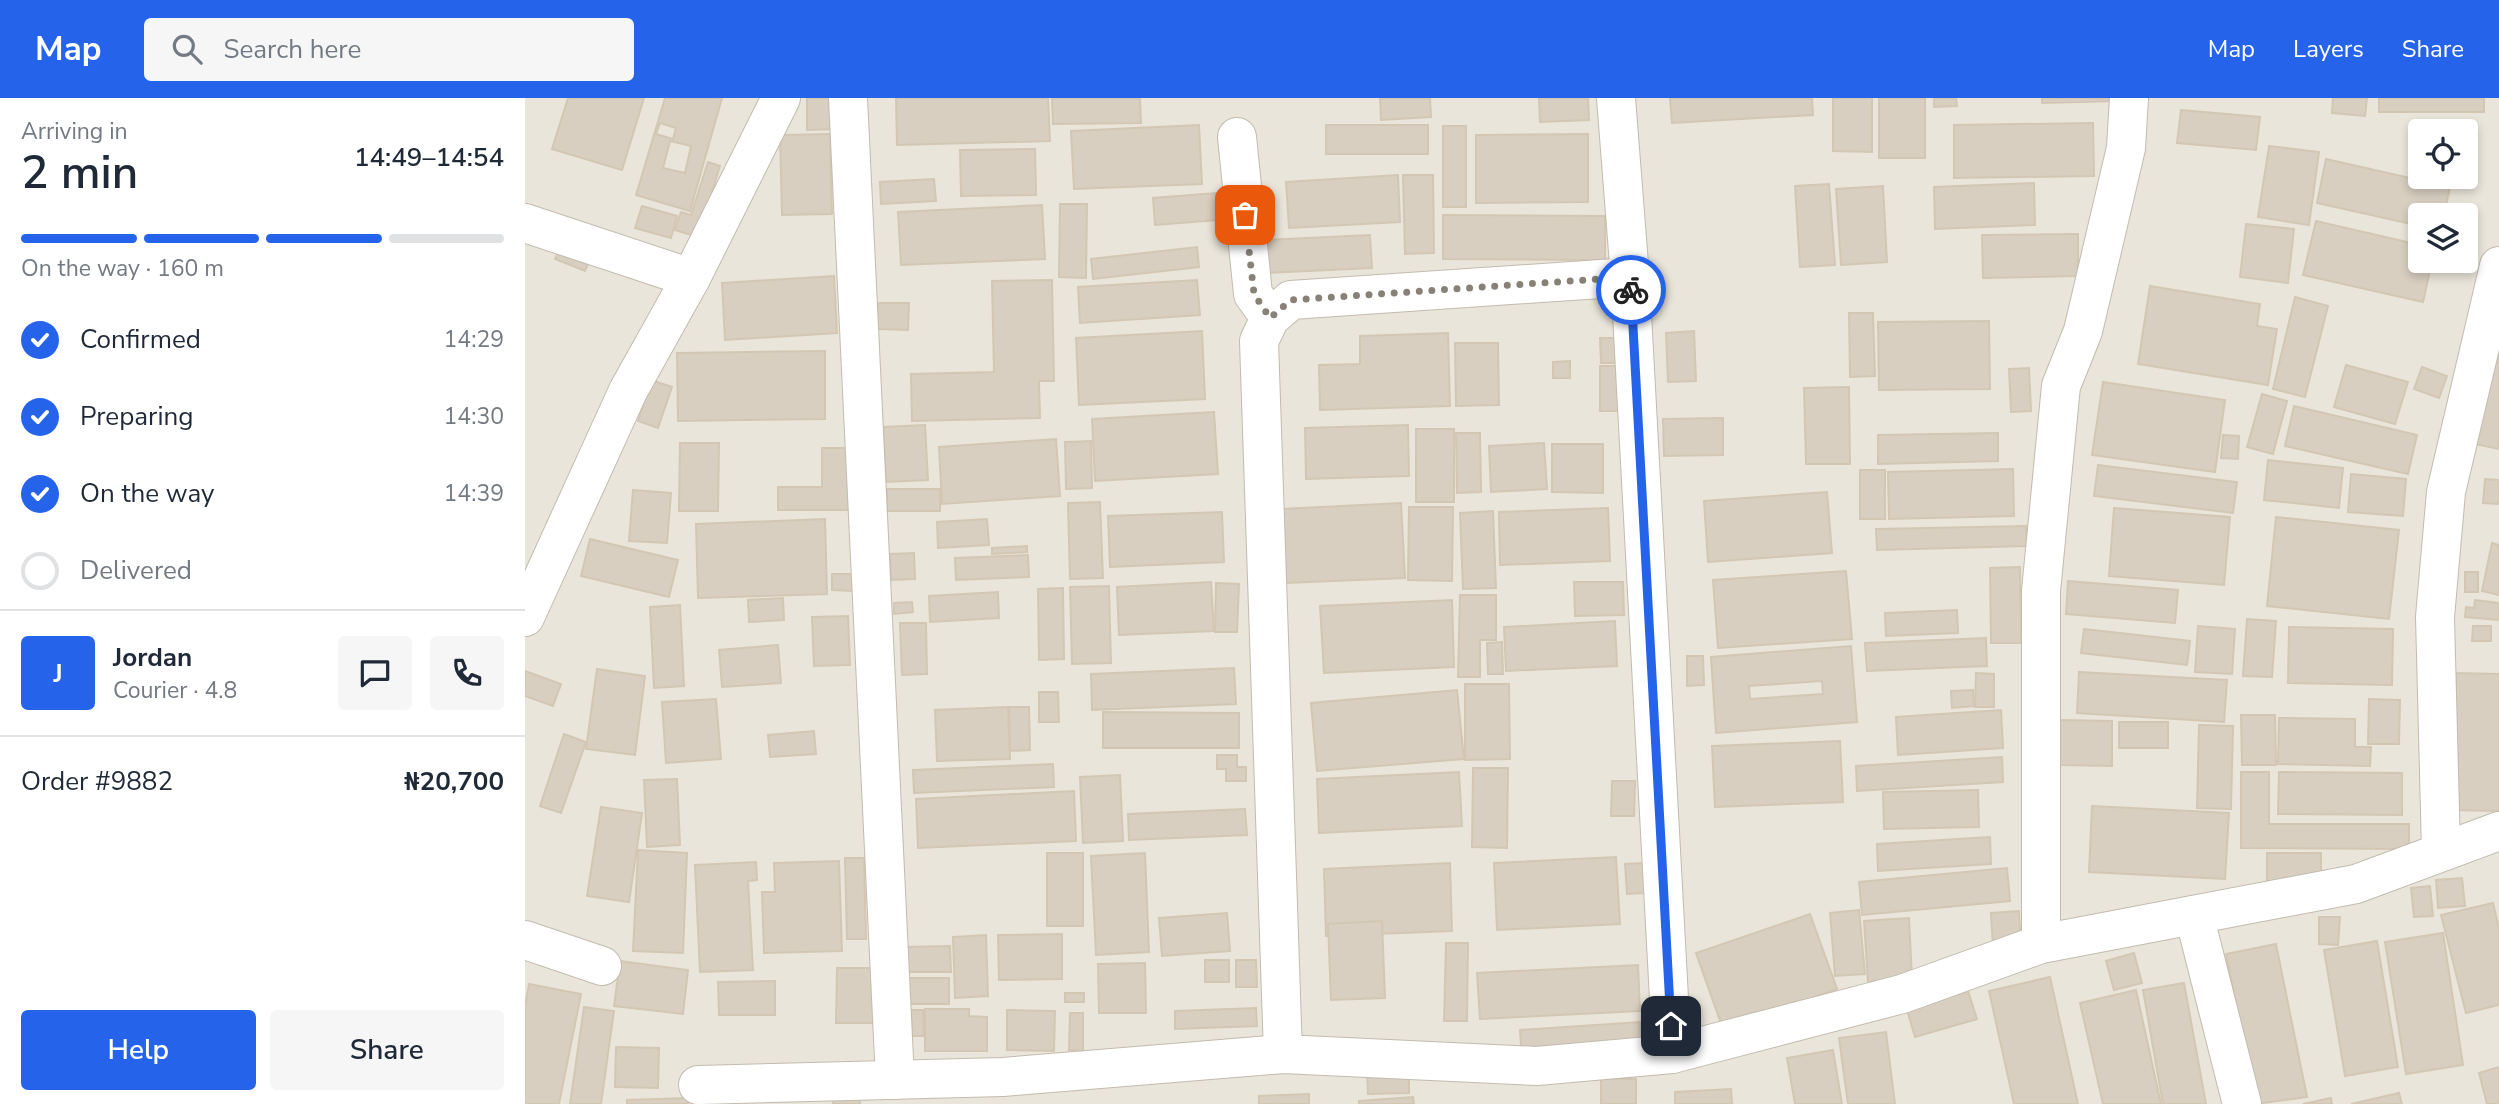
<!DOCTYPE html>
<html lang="en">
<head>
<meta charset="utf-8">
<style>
  :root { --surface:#fff; --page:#f6f6f7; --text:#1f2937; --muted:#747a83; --line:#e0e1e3; --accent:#2563eb }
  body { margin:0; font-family:"Nunito Sans",sans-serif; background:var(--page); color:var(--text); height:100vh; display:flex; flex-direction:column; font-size:26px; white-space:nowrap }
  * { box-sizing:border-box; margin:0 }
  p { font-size:23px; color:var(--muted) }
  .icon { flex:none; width:38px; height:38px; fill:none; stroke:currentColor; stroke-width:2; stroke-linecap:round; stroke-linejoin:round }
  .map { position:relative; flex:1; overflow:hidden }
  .sheet { display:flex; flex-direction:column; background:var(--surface); width:525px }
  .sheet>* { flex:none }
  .controls { position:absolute; left:1883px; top:21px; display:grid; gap:14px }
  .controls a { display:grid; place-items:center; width:70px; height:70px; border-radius:7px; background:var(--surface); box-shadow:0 4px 10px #0003; font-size:35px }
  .pin { position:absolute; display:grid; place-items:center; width:60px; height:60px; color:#fff; margin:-30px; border-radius:14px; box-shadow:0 4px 10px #0006 }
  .courier { position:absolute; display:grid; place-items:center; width:70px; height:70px; margin:-35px; border:5px solid #2563eb; border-radius:50%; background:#fff; color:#222; box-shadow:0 2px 9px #0007 }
  .overview em { font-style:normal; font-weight:600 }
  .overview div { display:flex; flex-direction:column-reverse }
  .overview { display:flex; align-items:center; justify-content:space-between; height:119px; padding:0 21px }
  h1 { font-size:46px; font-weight:600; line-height:52px }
  .bar { display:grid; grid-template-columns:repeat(4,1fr); gap:10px 7px; align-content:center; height:84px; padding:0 21px }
  .bar i { height:9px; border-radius:5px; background:var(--line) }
  .bar .selected { background:var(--accent) }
  .bar p { grid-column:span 4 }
  .line { display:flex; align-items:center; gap:18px; padding:0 21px; border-top:2px solid var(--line) }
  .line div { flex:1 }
  .round { display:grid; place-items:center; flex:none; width:74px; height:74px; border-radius:7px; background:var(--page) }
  ol { padding:0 21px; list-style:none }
  li { display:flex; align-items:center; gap:21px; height:77px }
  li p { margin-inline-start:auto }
  li .icon { padding:7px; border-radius:50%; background:var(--accent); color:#fff; stroke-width:4 }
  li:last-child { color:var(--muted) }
  li i { width:38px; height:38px; border:4px solid var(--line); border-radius:50% }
  .button { display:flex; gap:14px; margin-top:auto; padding:14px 21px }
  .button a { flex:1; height:80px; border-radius:7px; background:var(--accent); color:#fff; font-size:28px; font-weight:600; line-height:80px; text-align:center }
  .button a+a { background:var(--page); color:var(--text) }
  header { display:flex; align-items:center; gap:42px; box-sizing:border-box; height:98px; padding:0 35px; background:var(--accent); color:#fff }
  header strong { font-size:33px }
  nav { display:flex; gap:38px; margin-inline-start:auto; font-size:24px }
  .search { width:490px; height:63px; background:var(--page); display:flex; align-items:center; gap:18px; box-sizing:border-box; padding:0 24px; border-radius:7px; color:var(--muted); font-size:26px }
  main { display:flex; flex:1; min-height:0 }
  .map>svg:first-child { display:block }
  .residential { fill:#eae5da; fill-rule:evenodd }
  .building { fill:#d8cfc1; stroke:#d3c7b4; stroke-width:2; fill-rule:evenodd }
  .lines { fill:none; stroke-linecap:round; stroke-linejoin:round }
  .minor-casing { stroke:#c2bbae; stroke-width:40 }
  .minor { stroke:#fff; stroke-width:38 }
  .done { stroke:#878178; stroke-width:7; stroke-dasharray:0 12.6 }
  .route { stroke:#2563eb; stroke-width:9 }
</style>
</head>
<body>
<header>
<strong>Map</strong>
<div class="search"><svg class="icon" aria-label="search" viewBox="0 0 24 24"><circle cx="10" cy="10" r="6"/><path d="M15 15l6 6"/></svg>Search here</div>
<nav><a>Map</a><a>Layers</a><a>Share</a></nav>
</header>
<main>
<section class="sheet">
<div class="overview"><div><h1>2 min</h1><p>Arriving in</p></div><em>14:49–14:54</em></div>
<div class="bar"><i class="selected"></i><i class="selected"></i><i class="selected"></i><i></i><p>On the way · 160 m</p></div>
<ol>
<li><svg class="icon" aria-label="check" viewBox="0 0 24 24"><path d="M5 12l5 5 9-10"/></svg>Confirmed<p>14:29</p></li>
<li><svg class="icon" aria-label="check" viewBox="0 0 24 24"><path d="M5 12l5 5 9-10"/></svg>Preparing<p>14:30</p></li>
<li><svg class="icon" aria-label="check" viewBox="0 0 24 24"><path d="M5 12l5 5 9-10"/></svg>On the way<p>14:39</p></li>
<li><i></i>Delivered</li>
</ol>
<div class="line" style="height:126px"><b class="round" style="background:var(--accent);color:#fff">J</b><div><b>Jordan</b><p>Courier · 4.8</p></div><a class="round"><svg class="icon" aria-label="chat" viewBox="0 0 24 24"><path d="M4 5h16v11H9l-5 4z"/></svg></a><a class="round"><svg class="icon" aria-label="phone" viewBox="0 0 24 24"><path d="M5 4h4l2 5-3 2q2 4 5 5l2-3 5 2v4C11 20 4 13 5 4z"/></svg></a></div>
<div class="line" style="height:91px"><div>Order #9882</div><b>₦20,700</b></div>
<div class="button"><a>Help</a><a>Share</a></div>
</section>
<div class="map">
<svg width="1974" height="1006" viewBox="0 0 1974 1006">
  <rect width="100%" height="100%" fill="#f6f3ec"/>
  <!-- residential -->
  <path class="residential" d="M0 0H1974V1006H0ZM1895 33H1941V79H1895ZM1895 117H1941V163H1895Z"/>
  <!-- building -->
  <g class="building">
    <polygon points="43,0 119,0 97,72 27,51"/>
    <path d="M140 0H197L165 113 111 97ZM135 25 151 30 148 41 131 36ZM145 43 166 48 160 75 138 70Z"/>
    <polygon points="282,0 313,0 314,31 282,32"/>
    <polygon points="371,0 523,0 525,43 372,47"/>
    <polygon points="527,0 615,0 616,25 528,26"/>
    <polygon points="855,0 905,0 906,19 856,22"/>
    <polygon points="1014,0 1063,0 1064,22 1015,24"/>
    <polygon points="1145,0 1287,0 1288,17 1147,25"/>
    <polygon points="1308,0 1347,0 1347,54 1308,53"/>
    <rect x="1354" y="0" width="46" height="60"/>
    <polygon points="1409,0 1431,0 1432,8 1409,9"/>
    <polygon points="1517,0 1594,0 1594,3 1517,5"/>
    <polygon points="1808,0 1842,0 1840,18 1807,15"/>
    <rect x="1854" y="0" width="105" height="14"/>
    <polygon points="1656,12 1735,19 1731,52 1652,45"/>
    <polygon points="1568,25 1569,78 1429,80 1429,27"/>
    <polygon points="674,27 677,86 549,91 546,33"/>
    <rect x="801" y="27" width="102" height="29"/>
    <rect x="918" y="28" width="23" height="81"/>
    <polygon points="305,36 307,116 257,117 255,37"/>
    <polygon points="1063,36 1063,104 951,105 951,37"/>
    <polygon points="1744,48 1794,54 1784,127 1733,119"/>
    <polygon points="510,51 511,97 436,98 435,52"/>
    <polygon points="1801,61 1925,89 1919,117 1895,117 1895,128 1792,105"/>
    <polygon points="183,64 195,68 173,139 150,132 156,114 166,117"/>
    <polygon points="873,77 875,124 764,130 761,84"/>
    <polygon points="878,77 908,77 909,155 880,156"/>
    <polygon points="409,81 411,103 356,106 355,84"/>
    <polygon points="1509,85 1510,127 1410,131 1409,89"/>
    <polygon points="1304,86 1310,167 1275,169 1270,88"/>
    <polygon points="1358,88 1362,164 1316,167 1311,91"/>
    <polygon points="691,95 693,122 630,127 628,100"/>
    <polygon points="535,106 562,106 561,180 534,179"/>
    <polygon points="517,107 520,161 376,167 373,114"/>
    <polygon points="117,108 152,118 146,140 110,130"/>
    <polygon points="918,117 1080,118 1080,162 918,161"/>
    <polygon points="1791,123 1895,147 1895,163 1907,163 1898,204 1778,177"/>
    <polygon points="1721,126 1769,131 1763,185 1715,179"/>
    <polygon points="1553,136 1553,178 1458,180 1457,137"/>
    <polygon points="845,137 847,170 742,175 739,142"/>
    <polygon points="38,142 68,153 60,173 30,161"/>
    <polygon points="672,149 674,169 568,181 566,161"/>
    <polygon points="309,178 312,235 200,242 197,185"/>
    <polygon points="527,182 529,283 514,283 515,320 387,323 386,276 469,274 467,183"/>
    <polygon points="672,182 675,217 555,225 553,189"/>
    <polygon points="1625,188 1735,206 1732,228 1752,231 1743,287 1613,266"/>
    <polygon points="1770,199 1803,208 1780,299 1748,291"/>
    <polygon points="353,205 384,205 383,232 352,231"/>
    <polygon points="1324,215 1348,215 1350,278 1325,279"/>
    <polygon points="1464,223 1465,291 1354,292 1353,224"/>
    <polygon points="677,233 680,301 554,307 551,240"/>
    <polygon points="1169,233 1171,283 1143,284 1141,235"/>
    <polygon points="923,235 925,308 795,312 794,267 835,266 835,238"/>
    <polygon points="1075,240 1091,240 1091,265 1076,265"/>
    <polygon points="930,245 973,245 974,307 931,308"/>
    <polygon points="1974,246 1974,351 1950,346"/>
    <polygon points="300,253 300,321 153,323 152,255"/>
    <polygon points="1045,263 1045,280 1028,280 1028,264"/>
    <polygon points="1821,267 1883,284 1870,326 1809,309"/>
    <rect x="1075" y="268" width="26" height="45"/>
    <polygon points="1897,269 1922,278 1914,300 1889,291"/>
    <polygon points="1504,270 1506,313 1486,314 1484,271"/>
    <polygon points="126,282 147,289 133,330 113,323"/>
    <polygon points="1578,284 1700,302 1690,374 1567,357"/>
    <polygon points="1324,289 1325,366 1281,366 1279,290"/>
    <polygon points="1737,296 1762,303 1748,356 1722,349"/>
    <polygon points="1769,308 1892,337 1883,376 1760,348"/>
    <polygon points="689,314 693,376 570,383 567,321"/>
    <polygon points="1198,320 1198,357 1139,358 1138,321"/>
    <polygon points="400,327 403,382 361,384 358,329"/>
    <polygon points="883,327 884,378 781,381 780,330"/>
    <rect x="891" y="331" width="38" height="73"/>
    <polygon points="931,335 955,335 956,394 932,395"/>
    <polygon points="1473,335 1473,363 1353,366 1353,337"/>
    <polygon points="1698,337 1714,338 1713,361 1696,360"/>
    <polygon points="531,341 535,398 417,406 414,349"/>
    <polygon points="566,343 567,390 541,391 540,344"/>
    <polygon points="155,345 194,345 193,413 154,413"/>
    <polygon points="1019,345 1022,391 966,394 964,348"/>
    <polygon points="1027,346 1078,346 1078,395 1027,394"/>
    <polygon points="297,350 327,350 327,412 253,412 253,389 297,389"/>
    <polygon points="1743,362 1818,370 1814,410 1739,402"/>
    <polygon points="1573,367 1712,384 1708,415 1569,398"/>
    <polygon points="1488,371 1489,418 1364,421 1363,374"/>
    <rect x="1335" y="372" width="25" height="49"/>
    <polygon points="1826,376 1881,381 1878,418 1823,414"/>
    <polygon points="1960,381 1974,382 1974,406 1958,405"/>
    <rect x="362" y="391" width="53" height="22"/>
    <polygon points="108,392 146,395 142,445 104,443"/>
    <polygon points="1302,394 1307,455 1183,464 1179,403"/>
    <polygon points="575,404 578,480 545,481 543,405"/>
    <polygon points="876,405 880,480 761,485 757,411"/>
    <polygon points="884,409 928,409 927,483 883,482"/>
    <polygon points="1083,410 1085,463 975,467 974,414"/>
    <polygon points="1589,410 1705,419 1699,487 1584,478"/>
    <polygon points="968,413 971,490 938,491 935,415"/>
    <polygon points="697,414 699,464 585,469 583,418"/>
    <polygon points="1751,419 1874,432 1864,521 1742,508"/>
    <polygon points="300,421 302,496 173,500 171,426"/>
    <polygon points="462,421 464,447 413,450 412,424"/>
    <polygon points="1501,428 1502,448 1352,452 1351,431"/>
    <polygon points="65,441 153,462 144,499 56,478"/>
    <polygon points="1967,445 1974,447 1974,497 1957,493"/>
    <polygon points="502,448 502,454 467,456 467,450"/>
    <polygon points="389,455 390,481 366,482 365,456"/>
    <polygon points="503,457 504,479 431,482 430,460"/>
    <polygon points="1495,469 1496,545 1466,545 1465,470"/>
    <polygon points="1321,473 1327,541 1193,550 1188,482"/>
    <rect x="1940" y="474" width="13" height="20"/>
    <polygon points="307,476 329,476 328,493 307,492"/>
    <polygon points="1543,483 1653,492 1650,525 1541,516"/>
    <polygon points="686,484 689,533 594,537 592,489"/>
    <polygon points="1049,484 1098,484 1099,517 1050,518"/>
    <polygon points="691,485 714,486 712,534 690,534"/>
    <polygon points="584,488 586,565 547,566 545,489"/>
    <polygon points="538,490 539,561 514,562 513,491"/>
    <polygon points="473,494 474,520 405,524 404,498"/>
    <polygon points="935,497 971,497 971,542 955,542 955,579 933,579"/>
    <polygon points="258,500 259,522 224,524 223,502"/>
    <polygon points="927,502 929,569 799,575 795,508"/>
    <polygon points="1950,502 1974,505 1974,522 1940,519 1941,509 1949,510"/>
    <polygon points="387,504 388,514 369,516 369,505"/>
    <polygon points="155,507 159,588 129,590 125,509"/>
    <polygon points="1432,512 1433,535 1361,538 1360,515"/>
    <polygon points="323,518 325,567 289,568 287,519"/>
    <polygon points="1722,521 1751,523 1747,579 1718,578"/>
    <polygon points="1090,523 1092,568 981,573 979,529"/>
    <polygon points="375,525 401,525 402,576 377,577"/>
    <polygon points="1673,528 1710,531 1707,576 1670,574"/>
    <polygon points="1948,528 1966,528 1966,543 1947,543"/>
    <polygon points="1764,529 1868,531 1867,587 1763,585"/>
    <polygon points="1559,531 1665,543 1662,567 1556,555"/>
    <polygon points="1461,540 1462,568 1342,573 1340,545"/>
    <polygon points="977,544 978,576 963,576 962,545"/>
    <polygon points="253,547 256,585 197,589 194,552"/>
    <path d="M1326 548 1332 624 1191 635 1186 559ZM1297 583 1298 596 1225 601 1224 588Z"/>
    <polygon points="1162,558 1178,558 1179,587 1162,588"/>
    <polygon points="709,570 711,606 567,612 566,576"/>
    <polygon points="72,571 120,578 110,657 61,651"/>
    <polygon points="0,573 36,586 28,608 0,598"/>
    <polygon points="1554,574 1702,582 1699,624 1552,615"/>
    <polygon points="1451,575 1469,576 1469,609 1450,609"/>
    <polygon points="1931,575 1974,576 1974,713 1927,712"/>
    <polygon points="940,586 984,586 985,661 940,662"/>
    <polygon points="932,592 939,661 792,673 786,605"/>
    <polygon points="1448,592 1449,608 1427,610 1426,593"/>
    <polygon points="514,594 533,594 534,624 514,624"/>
    <polygon points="191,601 196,661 141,665 137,604"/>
    <polygon points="1844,601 1875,602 1874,646 1843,646"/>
    <polygon points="483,609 485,661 412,663 410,612"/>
    <polygon points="484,609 504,609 505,652 485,653"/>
    <polygon points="1476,612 1478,650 1373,657 1371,619"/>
    <polygon points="578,614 714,615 714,650 578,650"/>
    <polygon points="1716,617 1750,617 1751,667 1717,667"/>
    <polygon points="1754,620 1830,621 1830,649 1846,649 1845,668 1753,666"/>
    <polygon points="1535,622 1587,623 1587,668 1535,667"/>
    <rect x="1594" y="624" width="49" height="26"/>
    <polygon points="1674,627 1708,628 1706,711 1672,710"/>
    <polygon points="289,633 291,656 245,659 243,637"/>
    <polygon points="39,636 61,644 36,715 15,708"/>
    <polygon points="1315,643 1318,704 1190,709 1187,648"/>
    <polygon points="692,657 712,657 712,669 721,669 721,683 701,683 701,671 692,671"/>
    <polygon points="1477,659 1478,684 1332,693 1331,668"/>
    <polygon points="528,666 529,689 389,695 388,672"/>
    <polygon points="948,670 983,670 982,750 947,749"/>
    <polygon points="934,674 937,728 794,735 792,681"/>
    <polygon points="1716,674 1744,674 1744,726 1884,726 1884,751 1716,750"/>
    <polygon points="1754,674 1877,675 1877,717 1753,716"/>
    <polygon points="595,677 598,743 558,745 555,679"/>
    <polygon points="152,681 155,747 122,749 119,682"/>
    <polygon points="1087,683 1110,683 1109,718 1086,718"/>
    <polygon points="1453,692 1454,729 1359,731 1358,694"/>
    <polygon points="549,693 551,743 393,750 391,701"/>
    <polygon points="1567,708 1704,715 1700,781 1564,774"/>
    <polygon points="76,709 117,715 104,804 62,798"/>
    <polygon points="720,711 722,737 604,742 603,716"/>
    <polygon points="1465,739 1466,766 1353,773 1352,746"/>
    <polygon points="113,752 162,755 158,855 108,853"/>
    <rect x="522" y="755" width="36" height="73"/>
    <polygon points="620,755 624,854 571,857 566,758"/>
    <rect x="1742" y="755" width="54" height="28"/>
    <polygon points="1091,759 1095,826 972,832 969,765"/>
    <polygon points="320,760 339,760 341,841 322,841"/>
    <polygon points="314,763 317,853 239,855 237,794 250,794 249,765"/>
    <polygon points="231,764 232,782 223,783 228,872 175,874 170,767"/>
    <polygon points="925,765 927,833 801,838 799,771"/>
    <polygon points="1119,765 1121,795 1102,796 1100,766"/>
    <polygon points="1482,770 1485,803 1337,817 1334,784"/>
    <polygon points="1937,780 1940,808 1913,810 1911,782"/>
    <polygon points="1905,788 1908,818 1889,819 1886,790"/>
    <polygon points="1968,805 1974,830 1974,907 1941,915 1916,817"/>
    <polygon points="1334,812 1340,876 1310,878 1305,815"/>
    <polygon points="1494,813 1496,849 1468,850 1466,815"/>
    <polygon points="702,815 705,853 637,858 634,820"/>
    <polygon points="1285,816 1312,891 1198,931 1171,855"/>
    <polygon points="1794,819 1815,819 1813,847 1794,846"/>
    <polygon points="1384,820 1387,880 1343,884 1339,823"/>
    <polygon points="857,823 860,900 806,902 803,826"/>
    <polygon points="1918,835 1938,967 1881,976 1860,844"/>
    <polygon points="537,836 537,881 474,882 473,837"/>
    <polygon points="461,837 463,898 430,900 428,839"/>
    <polygon points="1852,843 1873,969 1820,978 1799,852"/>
    <polygon points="921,845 943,845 942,923 919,923"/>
    <polygon points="1751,846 1782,999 1731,1006 1701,856"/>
    <polygon points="425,848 426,874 379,874 379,849"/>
    <polygon points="1609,855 1617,885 1589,892 1581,863"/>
    <rect x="680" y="862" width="24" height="22"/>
    <polygon points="711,862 731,862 732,889 711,889"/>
    <polygon points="95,863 163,872 158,916 89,908"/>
    <polygon points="620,865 621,915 574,915 573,866"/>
    <polygon points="1113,867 1115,913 955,921 952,875"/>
    <polygon points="312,870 349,870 348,925 311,925"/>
    <polygon points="1525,879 1553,1006 1489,1006 1464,893"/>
    <rect x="381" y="880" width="43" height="26"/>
    <polygon points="250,883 250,917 194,917 193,884"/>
    <polygon points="1659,885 1681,1006 1638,1006 1618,892"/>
    <polygon points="4,886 56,896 34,1006 0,1006 0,908"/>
    <polygon points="1611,892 1636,1006 1578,1006 1555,905"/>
    <polygon points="1443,893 1452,921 1390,939 1382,912"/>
    <rect x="540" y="895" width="19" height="9"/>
    <polygon points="59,909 89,913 76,1006 45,1006"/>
    <polygon points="731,910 732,928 650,931 650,913"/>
    <polygon points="400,911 444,911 444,918 462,919 462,953 400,953"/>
    <polygon points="386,912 398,912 399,938 387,938"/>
    <polygon points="482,912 530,913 529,953 482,952"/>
    <polygon points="545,915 558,915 558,953 544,952"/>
    <polygon points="1115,924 1117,954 997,962 995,932"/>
    <polygon points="1361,934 1370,1006 1323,1006 1314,940"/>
    <polygon points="91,949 134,950 133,990 90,989"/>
    <polygon points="1308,952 1317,1006 1270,1006 1262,960"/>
    <polygon points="1974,969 1974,1006 1962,1006 1954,975"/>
    <polygon points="884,971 884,995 843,996 842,972"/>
    <rect x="1076" y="981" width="35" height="25"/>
    <polygon points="1206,991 1207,1006 1150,1006 1150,994"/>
    <polygon points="334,994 335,1006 308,1006 308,995"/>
    <polygon points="1874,995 1877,1006 1826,1006"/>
    <polygon points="784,996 784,1006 734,1006 734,998"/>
    <polygon points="888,999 889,1006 834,1006 834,1003"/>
    <polygon points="163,1000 163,1006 102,1006 102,1002"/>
    <polygon points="1806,1000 1807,1006 1778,1006"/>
  </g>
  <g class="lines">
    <defs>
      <g id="minor">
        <polyline points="323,0 370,982"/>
        <polyline points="1091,0 1105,179 1147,956"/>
        <polyline points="712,39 728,196 745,220"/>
        <polyline points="0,125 166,180"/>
        <polyline points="0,519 103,293 166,180 256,0"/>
        <polyline points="1916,752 1910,519 1921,394 1974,168"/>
        <polyline points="1669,817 1717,1006"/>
        <polyline points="0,842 77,868"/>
        <polyline points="1516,846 1516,493 1536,288 1558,233 1601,50 1604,0"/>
        <polyline points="758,956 734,243 745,220 766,202 1105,179"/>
        <polyline points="173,987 478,979 758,956 1012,968 1147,956 1377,896 1516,846 1831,786 1974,733"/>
      </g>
    </defs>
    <!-- minor casing -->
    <use href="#minor" class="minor-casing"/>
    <!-- minor -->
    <use href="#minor" class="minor"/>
  </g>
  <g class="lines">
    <!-- done -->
    <polyline class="done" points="720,117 729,196 745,220 766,202 1105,179 1106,192"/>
    <!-- route -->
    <polyline class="route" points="1106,192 1146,928"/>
  </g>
</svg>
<div class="controls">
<a><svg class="icon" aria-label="locate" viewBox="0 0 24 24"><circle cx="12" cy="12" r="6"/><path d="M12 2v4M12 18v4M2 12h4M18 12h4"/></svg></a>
<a><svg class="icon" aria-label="layers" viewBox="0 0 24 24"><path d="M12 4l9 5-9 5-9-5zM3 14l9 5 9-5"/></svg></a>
</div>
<div class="pin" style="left:720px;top:117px;background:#ea580c"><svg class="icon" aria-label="bag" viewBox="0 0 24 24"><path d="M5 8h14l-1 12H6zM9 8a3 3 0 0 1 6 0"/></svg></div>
<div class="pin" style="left:1146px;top:928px;background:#1f2937"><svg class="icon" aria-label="home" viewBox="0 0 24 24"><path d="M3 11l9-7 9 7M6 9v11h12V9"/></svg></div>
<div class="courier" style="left:1106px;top:192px"><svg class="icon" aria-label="bike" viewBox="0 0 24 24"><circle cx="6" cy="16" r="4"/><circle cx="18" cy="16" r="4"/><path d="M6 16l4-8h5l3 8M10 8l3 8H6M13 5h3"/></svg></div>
</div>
</main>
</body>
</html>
